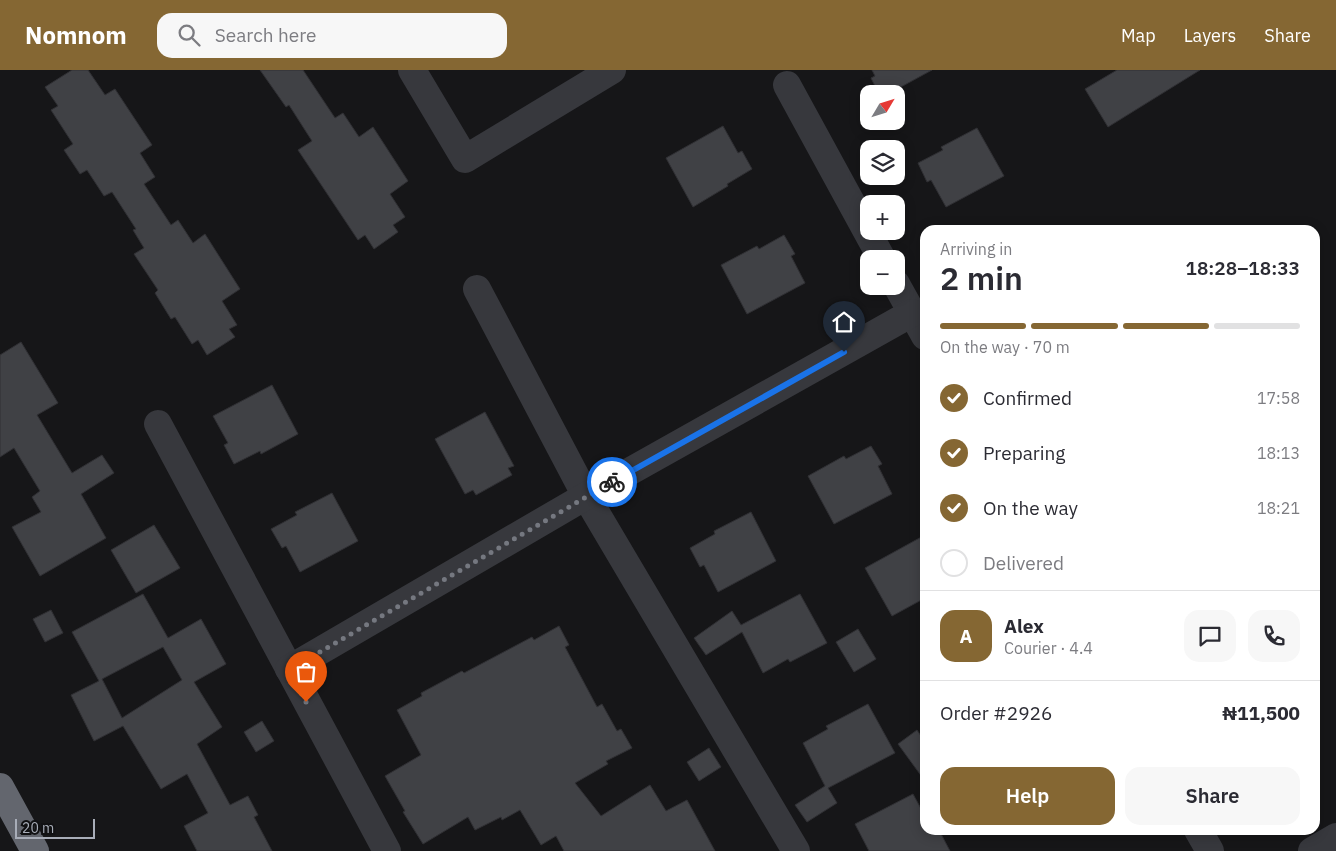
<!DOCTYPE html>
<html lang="en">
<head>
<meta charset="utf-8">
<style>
  :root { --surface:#fff; --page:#f7f7f7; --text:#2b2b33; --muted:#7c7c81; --line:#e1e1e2; --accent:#856733 }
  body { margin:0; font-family:"IBM Plex Sans",sans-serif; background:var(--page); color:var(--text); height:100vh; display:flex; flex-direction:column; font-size:19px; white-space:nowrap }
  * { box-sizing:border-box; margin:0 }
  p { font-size:16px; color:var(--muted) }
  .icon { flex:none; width:28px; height:28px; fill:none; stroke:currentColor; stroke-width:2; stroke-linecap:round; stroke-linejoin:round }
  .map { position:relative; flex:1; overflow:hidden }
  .drawer { position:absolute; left:920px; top:155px; width:400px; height:610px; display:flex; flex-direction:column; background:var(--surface); border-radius:15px; box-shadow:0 2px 12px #0003 }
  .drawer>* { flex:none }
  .needle { width:32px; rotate:52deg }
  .fabs { position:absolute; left:860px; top:15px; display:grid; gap:10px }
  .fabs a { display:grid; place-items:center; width:45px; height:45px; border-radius:10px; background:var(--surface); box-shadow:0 2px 12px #0003; font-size:25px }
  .scale { position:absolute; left:15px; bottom:12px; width:80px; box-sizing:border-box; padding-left:5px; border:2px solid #a8adb8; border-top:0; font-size:14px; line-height:18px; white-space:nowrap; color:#a8adb8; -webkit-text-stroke:4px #111113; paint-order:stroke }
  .pin { position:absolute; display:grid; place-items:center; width:42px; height:42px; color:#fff; margin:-51px -21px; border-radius:50% 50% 50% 0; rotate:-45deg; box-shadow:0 0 5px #0007 }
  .pin .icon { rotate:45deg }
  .courier { position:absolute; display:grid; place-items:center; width:50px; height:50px; margin:-25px; border:4px solid #1a73e8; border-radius:50%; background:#fff; color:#222; box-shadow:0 1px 6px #0007 }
  .summary em { font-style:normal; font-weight:600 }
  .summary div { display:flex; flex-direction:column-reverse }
  .summary { display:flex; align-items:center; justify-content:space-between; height:85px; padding:0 20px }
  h1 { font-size:32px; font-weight:600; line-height:38px }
  .bar { display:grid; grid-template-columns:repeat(4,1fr); gap:8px 5px; align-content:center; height:60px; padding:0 20px }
  .bar i { height:6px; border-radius:4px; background:var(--line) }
  .bar .current { background:var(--accent) }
  .bar p { grid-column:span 4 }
  .line { display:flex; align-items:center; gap:12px; padding:0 20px; border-top:1px solid var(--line) }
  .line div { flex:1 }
  .round { display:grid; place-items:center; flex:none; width:52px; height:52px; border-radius:15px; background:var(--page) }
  ol { padding:0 20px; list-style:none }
  li { display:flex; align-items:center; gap:15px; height:55px }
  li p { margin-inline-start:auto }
  li .icon { padding:5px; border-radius:50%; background:var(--accent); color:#fff; stroke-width:4 }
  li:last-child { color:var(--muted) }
  li i { width:28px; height:28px; border:2px solid var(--line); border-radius:50% }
  .primary-button { display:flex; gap:10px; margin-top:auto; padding:10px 20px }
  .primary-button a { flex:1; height:58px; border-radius:15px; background:var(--accent); color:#fff; font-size:20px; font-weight:600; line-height:58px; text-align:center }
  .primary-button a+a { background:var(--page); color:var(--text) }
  header { display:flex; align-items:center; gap:30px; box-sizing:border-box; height:70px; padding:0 25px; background:var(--accent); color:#fff }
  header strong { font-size:24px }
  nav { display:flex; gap:28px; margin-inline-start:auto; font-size:18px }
  .search { width:350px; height:45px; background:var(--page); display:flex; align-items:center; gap:12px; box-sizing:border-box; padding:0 18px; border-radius:15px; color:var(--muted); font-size:19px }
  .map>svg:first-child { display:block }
  .building { fill:#404145; stroke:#303034; fill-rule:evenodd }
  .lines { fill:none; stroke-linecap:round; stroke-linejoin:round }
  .minor { stroke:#37383d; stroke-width:28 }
  .highway { stroke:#63666e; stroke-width:28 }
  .done { stroke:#757880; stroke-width:5; stroke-dasharray:0 9 }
  .route { stroke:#1a73e8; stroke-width:6 }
</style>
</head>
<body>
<header>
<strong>Nomnom</strong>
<div class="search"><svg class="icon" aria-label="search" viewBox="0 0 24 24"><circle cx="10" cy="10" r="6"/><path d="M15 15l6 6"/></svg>Search here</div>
<nav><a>Map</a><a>Layers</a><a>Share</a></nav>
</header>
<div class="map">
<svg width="1336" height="781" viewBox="0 0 1336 781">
  <rect width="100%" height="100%" fill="#161618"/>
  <!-- building -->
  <g class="building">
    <polygon points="72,0 88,0 105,25 115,19 152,75 140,83 155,107 144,114 171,155 178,150 193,173 205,164 240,219 222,231 237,255 229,259 235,267 207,285 198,270 192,274 175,247 171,249 155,223 158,220 134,184 144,178 133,160 136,159 112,122 104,126 87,100 80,104 64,80 73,74 51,40 58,36 45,17"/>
    <polygon points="260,0 303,0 335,48 343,43 359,67 373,57 408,111 390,124 405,147 393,155 398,162 374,179 365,165 358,170 298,80 312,71 289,35 286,37"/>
    <polygon points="872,0 932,0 888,24 879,24 871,8 875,6"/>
    <polygon points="1117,0 1200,0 1108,57 1085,19"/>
    <polygon points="723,56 738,83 742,81 752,99 727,114 728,116 693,137 666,88"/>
    <polygon points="977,58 1004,106 946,137 931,110 927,112 918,93 943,80 941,77"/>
    <polygon points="784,165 795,184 791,186 805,213 747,244 721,195 757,176 759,179"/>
    <polygon points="21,272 58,333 37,345 72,403 102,385 114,403 81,424 106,468 40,506 12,457 41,442 32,427 40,421 14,378 0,387 0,285"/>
    <polygon points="272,315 298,364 261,384 260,381 234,394 224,375 228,373 213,346"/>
    <polygon points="485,342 514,396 508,398 512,405 476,425 473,420 465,424 435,369"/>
    <polygon points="871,376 882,394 878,396 892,424 834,454 808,406 844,386 846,389"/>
    <polygon points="332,423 358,471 300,502 286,476 282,478 271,459 297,445 295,442"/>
    <polygon points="751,442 776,491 718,522 704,495 700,497 690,478 715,464 714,461"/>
    <polygon points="154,455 180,498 136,523 111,480"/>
    <polygon points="925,465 925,528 892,546 865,498"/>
    <path d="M143 524 168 568 201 549 226 594 194 612 222 657 197 674 230 735 248 726 258 745 254 747 272 781H197L184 756 208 743 187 704 161 719 123 656 94 671 71 625 99 611 72 562ZM163 577 182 610 122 648 102 609Z"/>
    <polygon points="800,524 827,573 790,592 788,589 763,603 742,562 706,585 694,568 732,541 741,555"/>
    <polygon points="51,540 63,563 45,572 33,549"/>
    <polygon points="559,556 569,575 565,577 597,637 602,634 617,661 621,659 632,678 606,691 608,694 575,713 601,746 650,715 666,741 687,730 715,781 564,781 556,766 541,775 520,740 502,750 501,747 475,760 468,747 423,774 403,742 405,741 385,706 421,685 397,640 422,626 421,623 462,601 464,603 532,567 534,570"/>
    <polygon points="858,559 876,589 854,602 836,572"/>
    <polygon points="868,634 895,683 828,718 837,733 807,752 795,735 825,716 803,673 828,659 826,656"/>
    <polygon points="262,651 274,671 256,682 244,662"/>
    <polygon points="917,660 925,672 925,711 898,674"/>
    <polygon points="709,678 721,697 699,711 687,692"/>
    <polygon points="913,724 925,746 925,760 939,760 950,781 869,781 855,754"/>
  </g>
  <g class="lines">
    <!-- minor -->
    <g class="minor">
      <polyline points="412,0 465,89 612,0"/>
      <polyline points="787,15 882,189"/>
      <polyline points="896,214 925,266"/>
      <polyline points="477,219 586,426 796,781"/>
      <polyline points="158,354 387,781"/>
      <polyline points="289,599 586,426 912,243"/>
      <polyline points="1198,760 1210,781"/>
      <polyline points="1312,781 1336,767"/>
    </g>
    <!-- highway -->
    <polyline class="highway" points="0,717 35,781"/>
  </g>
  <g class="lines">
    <!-- done -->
    <polyline class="done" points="306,632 289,600 612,412"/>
    <!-- route -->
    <polyline class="route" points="612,412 844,282"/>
  </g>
</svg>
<div class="fabs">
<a><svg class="needle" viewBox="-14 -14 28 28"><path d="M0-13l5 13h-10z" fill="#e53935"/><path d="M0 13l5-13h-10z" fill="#7c7c81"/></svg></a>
<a><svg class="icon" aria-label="layers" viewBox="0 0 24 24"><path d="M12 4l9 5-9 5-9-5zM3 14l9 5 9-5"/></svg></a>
<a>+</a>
<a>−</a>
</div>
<div class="scale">20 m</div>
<div class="pin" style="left:306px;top:632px;background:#ea580c"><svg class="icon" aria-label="bag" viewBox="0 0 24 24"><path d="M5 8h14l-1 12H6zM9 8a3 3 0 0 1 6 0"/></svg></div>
<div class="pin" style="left:844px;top:282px;background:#1f2937"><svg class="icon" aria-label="home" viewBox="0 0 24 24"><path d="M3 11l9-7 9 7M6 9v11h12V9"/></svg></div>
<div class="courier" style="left:612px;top:412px"><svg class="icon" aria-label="bike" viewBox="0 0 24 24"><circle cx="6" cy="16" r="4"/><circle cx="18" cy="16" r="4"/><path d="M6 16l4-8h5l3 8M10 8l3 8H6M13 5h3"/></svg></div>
<section class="drawer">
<div class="summary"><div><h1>2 min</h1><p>Arriving in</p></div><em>18:28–18:33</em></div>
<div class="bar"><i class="current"></i><i class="current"></i><i class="current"></i><i></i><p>On the way · 70 m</p></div>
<ol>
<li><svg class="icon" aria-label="check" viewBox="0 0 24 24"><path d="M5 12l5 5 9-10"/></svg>Confirmed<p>17:58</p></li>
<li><svg class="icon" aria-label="check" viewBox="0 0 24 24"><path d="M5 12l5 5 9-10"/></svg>Preparing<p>18:13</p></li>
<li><svg class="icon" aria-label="check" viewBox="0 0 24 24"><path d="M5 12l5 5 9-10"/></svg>On the way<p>18:21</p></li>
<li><i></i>Delivered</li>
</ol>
<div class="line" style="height:90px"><b class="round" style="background:var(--accent);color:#fff">A</b><div><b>Alex</b><p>Courier · 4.4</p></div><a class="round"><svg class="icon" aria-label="chat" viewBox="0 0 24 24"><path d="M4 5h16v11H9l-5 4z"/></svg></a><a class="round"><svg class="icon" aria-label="phone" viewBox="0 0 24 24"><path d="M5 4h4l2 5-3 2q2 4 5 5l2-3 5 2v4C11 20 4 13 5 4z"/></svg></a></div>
<div class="line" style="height:65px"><div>Order #2926</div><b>₦11,500</b></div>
<div class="primary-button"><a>Help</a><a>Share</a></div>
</section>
</div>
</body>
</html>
